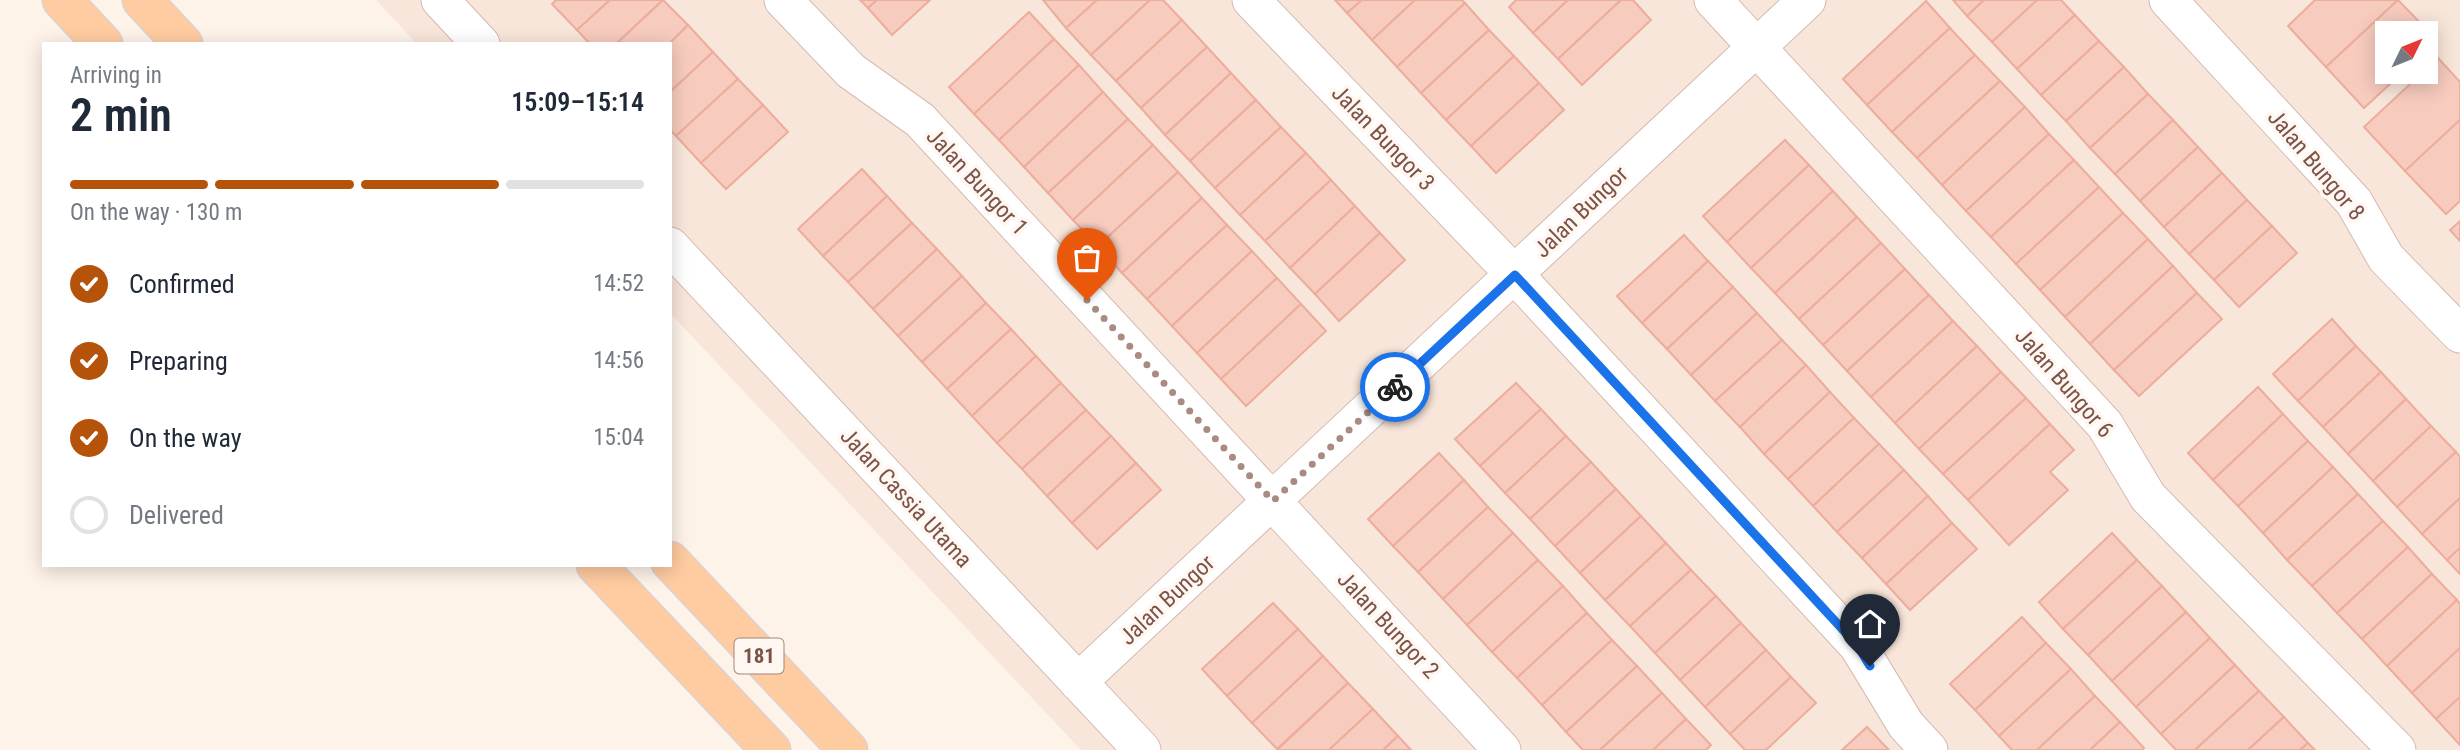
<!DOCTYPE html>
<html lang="en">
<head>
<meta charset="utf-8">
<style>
  :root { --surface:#fff; --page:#f2f2f3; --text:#1f2937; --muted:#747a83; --line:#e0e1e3; --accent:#b45309 }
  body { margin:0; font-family:"Roboto Condensed",sans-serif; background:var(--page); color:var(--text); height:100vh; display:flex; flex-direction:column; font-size:26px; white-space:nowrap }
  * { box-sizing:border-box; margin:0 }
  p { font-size:23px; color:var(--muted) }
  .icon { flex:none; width:38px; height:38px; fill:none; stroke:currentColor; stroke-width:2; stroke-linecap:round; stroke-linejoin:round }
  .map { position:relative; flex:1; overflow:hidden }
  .details { position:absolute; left:42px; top:42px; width:630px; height:525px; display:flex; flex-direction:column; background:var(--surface); border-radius:0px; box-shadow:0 4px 18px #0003 }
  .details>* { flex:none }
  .needle { width:46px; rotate:47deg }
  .tools { position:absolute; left:2375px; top:21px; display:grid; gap:14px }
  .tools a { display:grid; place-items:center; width:63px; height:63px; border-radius:0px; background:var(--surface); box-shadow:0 4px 18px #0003; font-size:35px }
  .pin { position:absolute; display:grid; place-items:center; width:60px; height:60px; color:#fff; margin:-72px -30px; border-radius:50% 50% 50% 0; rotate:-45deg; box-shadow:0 0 7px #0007 }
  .pin .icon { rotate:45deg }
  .courier { position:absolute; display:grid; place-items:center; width:70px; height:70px; margin:-35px; border:5px solid #1a73e8; border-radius:50%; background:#fff; color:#222; box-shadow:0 2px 9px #0007 }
  .summary em { font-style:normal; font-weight:600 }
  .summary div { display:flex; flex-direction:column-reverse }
  .summary { display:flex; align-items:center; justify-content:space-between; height:119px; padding:0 28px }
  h1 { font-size:46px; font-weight:600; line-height:52px }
  .bar { display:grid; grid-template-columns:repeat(4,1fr); gap:10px 7px; align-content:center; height:84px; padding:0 28px }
  .bar i { height:9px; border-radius:5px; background:var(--line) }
  .bar .current { background:var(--accent) }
  .bar p { grid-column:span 4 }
  ol { padding:0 28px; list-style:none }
  li { display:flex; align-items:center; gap:21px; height:77px }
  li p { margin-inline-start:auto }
  li .icon { padding:7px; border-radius:50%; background:var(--accent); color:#fff; stroke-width:4 }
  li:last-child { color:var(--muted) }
  li i { width:38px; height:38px; border:4px solid var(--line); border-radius:50% }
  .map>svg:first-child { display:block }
  .residential { fill:#f9e6da; fill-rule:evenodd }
  .building { fill:#f7cbbe; stroke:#ecad9c; stroke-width:2 }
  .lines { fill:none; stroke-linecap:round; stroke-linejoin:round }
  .minor-casing { stroke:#d5bab0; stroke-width:39 }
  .major-casing { stroke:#ddd2d0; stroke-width:41 }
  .minor { stroke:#fff; stroke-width:37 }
  .major { stroke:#ffcba0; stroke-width:38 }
  .done { stroke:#aa8b81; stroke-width:7; stroke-dasharray:0 12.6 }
  .route { stroke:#1a73e8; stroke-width:9 }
  .labels { text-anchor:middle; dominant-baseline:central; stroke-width:7; stroke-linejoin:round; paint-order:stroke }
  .shield { fill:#fff8f2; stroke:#a4847c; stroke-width:2 }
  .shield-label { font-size:21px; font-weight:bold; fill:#7d5349 }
  .street-label { font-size:23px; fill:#7d5349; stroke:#fff8f2 }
</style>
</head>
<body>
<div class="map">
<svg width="2460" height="750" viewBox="0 0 2460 750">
  <rect width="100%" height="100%" fill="#fef3e9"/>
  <!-- residential -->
  <path class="residential" d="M376 0H2460V750H1081L670 313V44H417ZM2387 33H2426V72H2387Z"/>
  <!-- building -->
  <g class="building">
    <polygon points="556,0 610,0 577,30 552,4"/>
    <polygon points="610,0 663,0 616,44 590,44 577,30"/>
    <polygon points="663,0 688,25 669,44 616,44"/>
    <polygon points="860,0 877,0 868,8"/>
    <polygon points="877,0 930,0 892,35 868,8"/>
    <polygon points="1043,0 1097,0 1066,28"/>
    <polygon points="1097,0 1150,0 1091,55 1066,28"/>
    <polygon points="1150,0 1163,0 1182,20 1116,81 1091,55"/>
    <polygon points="1335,0 1362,0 1347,13"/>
    <polygon points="1362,0 1415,0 1372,40 1347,13"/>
    <polygon points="1415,0 1462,0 1465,3 1397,67 1372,40"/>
    <polygon points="1516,0 1568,0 1533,33 1509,7"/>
    <polygon points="1568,0 1621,0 1558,59 1533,33"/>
    <polygon points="1621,0 1633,0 1651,20 1582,85 1558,59"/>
    <polygon points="1953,0 1984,0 1967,16"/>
    <polygon points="1984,0 2037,0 1992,42 1967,16"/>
    <polygon points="2037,0 2061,0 2075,15 2017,69 1992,42"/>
    <polygon points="2315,0 2398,0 2326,67 2288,26"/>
    <polygon points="2398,0 2437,40 2426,51 2426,33 2387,33 2387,72 2403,72 2364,108 2326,67"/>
    <polygon points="1926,1 1950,28 1867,105 1843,79"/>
    <polygon points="1465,3 1489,30 1421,93 1397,67"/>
    <polygon points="1029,12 1054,39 974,114 949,87"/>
    <polygon points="2075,15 2099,41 2041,95 2017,69"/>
    <polygon points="1182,20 1207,47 1141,108 1116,81"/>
    <polygon points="688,25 713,52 670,92 669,44"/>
    <polygon points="1950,28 1975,55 1892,132 1867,105"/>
    <polygon points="1489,30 1514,56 1446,120 1421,93"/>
    <polygon points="1054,39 1079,65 999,140 974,114"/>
    <polygon points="2099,41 2124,67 2066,121 2041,95"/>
    <polygon points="1207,47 1231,73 1165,135 1141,108"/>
    <polygon points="713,52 738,79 676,136 670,130 670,92"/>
    <polygon points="1975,55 2000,81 1917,158 1892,132"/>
    <polygon points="1514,56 1539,83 1471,146 1446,120"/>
    <polygon points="2438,58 2460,82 2460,120 2405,171 2364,127"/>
    <polygon points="1079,65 1103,92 1024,167 999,140"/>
    <polygon points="2124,67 2148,94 2090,148 2066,121"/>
    <polygon points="1231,73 1256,100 1190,161 1165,135"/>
    <polygon points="738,79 763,105 701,163 676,136"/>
    <polygon points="2000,81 2025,107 1942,185 1917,158"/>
    <polygon points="1539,83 1564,110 1496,173 1471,146"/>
    <polygon points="1103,92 1128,119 1048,193 1024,167"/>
    <polygon points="2148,94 2173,120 2115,174 2090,148"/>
    <polygon points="1256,100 1281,127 1215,188 1190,161"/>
    <polygon points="763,105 788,132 726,189 701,163"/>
    <polygon points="2025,107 2049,134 1966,211 1942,185"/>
    <polygon points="1128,119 1153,145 1073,220 1048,193"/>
    <polygon points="2173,120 2198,147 2140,201 2115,174"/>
    <polygon points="2460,120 2460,201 2446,214 2405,171"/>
    <polygon points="1281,127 1306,153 1240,215 1215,188"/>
    <polygon points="2049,134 2074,160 1991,237 1966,211"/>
    <polygon points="1785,140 1809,165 1727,242 1703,216"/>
    <polygon points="1153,145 1178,172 1098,246 1073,220"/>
    <polygon points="2198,147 2222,173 2164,227 2140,201"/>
    <polygon points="1306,153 1331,180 1265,241 1240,215"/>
    <polygon points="2074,160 2099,187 2016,264 1991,237"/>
    <polygon points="1809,165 1833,191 1751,268 1727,242"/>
    <polygon points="862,169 887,196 823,256 798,229"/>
    <polygon points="1178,172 1202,198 1122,273 1098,246"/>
    <polygon points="2222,173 2247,200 2189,254 2164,227"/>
    <polygon points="1331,180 1355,206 1290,268 1265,241"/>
    <polygon points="2099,187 2123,213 2040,290 2016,264"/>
    <polygon points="1833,191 1857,217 1775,293 1751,268"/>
    <polygon points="887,196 912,223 848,282 823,256"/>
    <polygon points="1202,198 1227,225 1147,299 1122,273"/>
    <polygon points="2247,200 2272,226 2214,280 2189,254"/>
    <polygon points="1355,206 1380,233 1315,294 1290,268"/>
    <polygon points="2123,213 2148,239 2065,317 2040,290"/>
    <polygon points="1857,217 1881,243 1799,319 1775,293"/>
    <polygon points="2460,221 2460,241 2450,230"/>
    <polygon points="912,223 937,249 873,309 848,282"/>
    <polygon points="1227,225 1252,251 1172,326 1147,299"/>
    <polygon points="2272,226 2297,253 2239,307 2214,280"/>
    <polygon points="1380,233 1405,260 1339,321 1315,294"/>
    <polygon points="1684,235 1708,261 1642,323 1617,296"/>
    <polygon points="2148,239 2173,266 2090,344 2065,317"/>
    <polygon points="1881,243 1905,269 1823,345 1799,319"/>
    <polygon points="937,249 962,276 898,336 873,309"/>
    <polygon points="1252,251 1277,278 1197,353 1172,326"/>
    <polygon points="1708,261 1733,287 1667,349 1642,323"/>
    <polygon points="2173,266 2197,293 2114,370 2090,344"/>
    <polygon points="1905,269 1929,295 1847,371 1823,345"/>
    <polygon points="962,276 986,303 922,362 898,336"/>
    <polygon points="1277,278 1301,304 1221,379 1197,353"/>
    <polygon points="1733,287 1757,313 1691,375 1667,349"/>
    <polygon points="2197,293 2222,319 2139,396 2114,370"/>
    <polygon points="1929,295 1953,321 1871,397 1847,371"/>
    <polygon points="986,303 1011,329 947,389 922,362"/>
    <polygon points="1301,304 1326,331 1246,406 1221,379"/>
    <polygon points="1757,313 1782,340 1715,401 1691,375"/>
    <polygon points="2332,319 2356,346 2298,401 2273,374"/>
    <polygon points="1953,321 1977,346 1895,423 1871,397"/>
    <polygon points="1011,329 1036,356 972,416 947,389"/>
    <polygon points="1782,340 1806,365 1740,427 1715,401"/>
    <polygon points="1977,346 2001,372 1919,449 1895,423"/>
    <polygon points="2356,346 2381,372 2323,427 2298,401"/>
    <polygon points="1036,356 1061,383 997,443 972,416"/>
    <polygon points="1806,365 1830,392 1764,454 1740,427"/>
    <polygon points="2001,372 2026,398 1943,474 1919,449"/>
    <polygon points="2381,372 2406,399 2348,454 2323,427"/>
    <polygon points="1061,383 1086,410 1022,469 997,443"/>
    <polygon points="1516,383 1541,409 1480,466 1455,439"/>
    <polygon points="2258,387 2283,414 2213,480 2188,453"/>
    <polygon points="1830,392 1854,418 1788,479 1764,454"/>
    <polygon points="2026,398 2050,424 1968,500 1943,474"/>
    <polygon points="2406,399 2431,426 2373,481 2348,454"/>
    <polygon points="1541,409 1566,436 1505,493 1480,466"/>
    <polygon points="1086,410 1111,436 1047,496 1022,469"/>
    <polygon points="2283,414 2308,441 2238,506 2213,480"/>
    <polygon points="1854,418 1879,444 1813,506 1788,479"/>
    <polygon points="2050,424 2074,450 2050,472 2068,490 2009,545 1968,500"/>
    <polygon points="2431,426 2456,452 2397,507 2373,481"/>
    <polygon points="1111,436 1136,463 1072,523 1047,496"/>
    <polygon points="1566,436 1591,462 1530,519 1505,493"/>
    <polygon points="2308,441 2333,467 2263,533 2238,506"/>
    <polygon points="1879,444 1904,470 1837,532 1813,506"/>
    <polygon points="2456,452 2460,457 2460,498 2422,534 2397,507"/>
    <polygon points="1439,453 1464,480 1393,546 1368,519"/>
    <polygon points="1591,462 1616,489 1555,546 1530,519"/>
    <polygon points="1136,463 1161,490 1097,549 1072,523"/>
    <polygon points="2333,467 2358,494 2287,560 2263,533"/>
    <polygon points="1904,470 1928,496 1862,558 1837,532"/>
    <polygon points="1464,480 1488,507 1418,572 1393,546"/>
    <polygon points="1616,489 1641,516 1580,573 1555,546"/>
    <polygon points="2358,494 2383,521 2312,586 2287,560"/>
    <polygon points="1928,496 1952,523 1886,584 1862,558"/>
    <polygon points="2460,498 2460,548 2447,560 2422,534"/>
    <polygon points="1488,507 1513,533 1443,599 1418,572"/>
    <polygon points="1641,516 1666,543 1605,600 1580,573"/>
    <polygon points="2383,521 2408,547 2337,613 2312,586"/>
    <polygon points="1952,523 1977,549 1910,610 1886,584"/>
    <polygon points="1513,533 1538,560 1467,625 1443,599"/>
    <polygon points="2112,533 2137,560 2063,629 2039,602"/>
    <polygon points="1666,543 1691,570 1630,626 1605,600"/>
    <polygon points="2408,547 2432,574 2362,639 2337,613"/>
    <polygon points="2460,548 2460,574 2447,560"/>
    <polygon points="1538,560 1563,586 1492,652 1467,625"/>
    <polygon points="2137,560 2162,586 2088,655 2063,629"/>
    <polygon points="1691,570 1716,596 1655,653 1630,626"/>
    <polygon points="2432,574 2457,600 2387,666 2362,639"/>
    <polygon points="1563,586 1587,613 1517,678 1492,652"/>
    <polygon points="2162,586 2186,612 2112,681 2088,655"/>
    <polygon points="1716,596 1741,623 1680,680 1655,653"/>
    <polygon points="2457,600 2460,604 2460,648 2412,693 2387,666"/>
    <polygon points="1273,603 1298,629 1227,696 1202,669"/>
    <polygon points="2186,612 2210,638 2136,707 2112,681"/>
    <polygon points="1587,613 1612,640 1542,705 1517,678"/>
    <polygon points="2022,617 2046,643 1975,710 1950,684"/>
    <polygon points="1741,623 1766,650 1705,707 1680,680"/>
    <polygon points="1298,629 1323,656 1252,723 1227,696"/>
    <polygon points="2210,638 2235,665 2161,734 2136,707"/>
    <polygon points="1612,640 1637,666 1566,732 1542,705"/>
    <polygon points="2046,643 2071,669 1999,736 1975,710"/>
    <polygon points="2460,648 2460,697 2436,719 2412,693"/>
    <polygon points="1766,650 1791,677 1730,734 1705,707"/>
    <polygon points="1323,656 1348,683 1277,749 1252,723"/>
    <polygon points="2235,665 2259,691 2195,750 2176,750 2161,734"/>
    <polygon points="1637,666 1662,693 1600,750 1583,750 1566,732"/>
    <polygon points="2071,669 2095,696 2037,750 2012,750 1999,736"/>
    <polygon points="1791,677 1816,703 1766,750 1745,750 1730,734"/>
    <polygon points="1348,683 1373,709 1329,750 1277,750"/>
    <polygon points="2259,691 2284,717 2248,750 2195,750"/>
    <polygon points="1662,693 1686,719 1653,750 1600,750"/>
    <polygon points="2095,696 2120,722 2090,750 2037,750"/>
    <polygon points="2460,697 2460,745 2436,719"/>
    <polygon points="1373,709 1398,736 1383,750 1329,750"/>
    <polygon points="2284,717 2308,743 2300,750 2248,750"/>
    <polygon points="1686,719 1711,745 1706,750 1653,750"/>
    <polygon points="2120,722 2144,748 2142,750 2090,750"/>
    <polygon points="1867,727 1889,750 1842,750"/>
    <polygon points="1398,736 1411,750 1383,750"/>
    <polygon points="2308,743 2315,750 2300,750"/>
  </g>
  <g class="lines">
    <defs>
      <g id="minor">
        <polyline points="440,0 481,44"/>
        <polyline points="783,0 851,71 920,120 1502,750"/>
        <polyline points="1251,0 1515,275 1858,646 1906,725 1929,750"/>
        <polyline points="1713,0 2105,425 2148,497 2397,750"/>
        <polyline points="2168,0 2354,202 2386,258 2460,334"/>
        <polyline points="670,246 1142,750"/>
        <polyline points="1078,682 1807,0"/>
      </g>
      <g id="major">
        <polyline points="62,0 103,44"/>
        <polyline points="142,0 183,44"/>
        <polyline points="670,561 848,750"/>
        <polyline points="596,565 771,750"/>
      </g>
    </defs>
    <!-- minor casing -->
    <use href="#minor" class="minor-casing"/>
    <!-- major casing -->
    <use href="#major" class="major-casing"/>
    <!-- minor -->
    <use href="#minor" class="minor"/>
    <!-- major -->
    <use href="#major" class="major"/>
  </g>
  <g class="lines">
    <!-- done -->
    <polyline class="done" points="1087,300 1273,501 1395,387"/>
    <!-- route -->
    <polyline class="route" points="1395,387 1515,275 1858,646 1870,666"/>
  </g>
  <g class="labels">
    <!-- shield labels -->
    <rect class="shield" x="734.5" y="638.5" width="49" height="35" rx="5"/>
    <g class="shield-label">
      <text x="759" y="656">181</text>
    </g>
    <!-- street labels -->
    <g class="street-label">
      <text transform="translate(1383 138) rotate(46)">Jalan Bungor 3</text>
      <text transform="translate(2316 165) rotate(50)">Jalan Bungor 8</text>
      <text transform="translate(977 182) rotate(47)">Jalan Bungor 1</text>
      <text transform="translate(1581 212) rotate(-44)">Jalan Bungor</text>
      <text transform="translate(2064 383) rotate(49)">Jalan Bungor 6</text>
      <text transform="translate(906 498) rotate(47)">Jalan Cassia Utama</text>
      <text transform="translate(1167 600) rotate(-43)">Jalan Bungor</text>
      <text transform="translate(1388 625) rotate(47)">Jalan Bungor 2</text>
    </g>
  </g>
</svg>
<div class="tools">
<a><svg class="needle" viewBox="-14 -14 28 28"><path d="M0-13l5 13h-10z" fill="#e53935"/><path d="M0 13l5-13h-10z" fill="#747a83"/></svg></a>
</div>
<div class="pin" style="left:1087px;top:300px;background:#ea580c"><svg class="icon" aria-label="bag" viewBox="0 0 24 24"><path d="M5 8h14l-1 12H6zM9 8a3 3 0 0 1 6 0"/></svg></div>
<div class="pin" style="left:1870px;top:666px;background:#1f2937"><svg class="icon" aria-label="home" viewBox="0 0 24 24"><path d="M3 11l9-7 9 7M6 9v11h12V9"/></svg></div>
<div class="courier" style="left:1395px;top:387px"><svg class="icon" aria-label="bike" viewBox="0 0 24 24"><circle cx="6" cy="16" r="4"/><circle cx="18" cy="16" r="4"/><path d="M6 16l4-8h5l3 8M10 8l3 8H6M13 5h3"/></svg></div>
<section class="details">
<div class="summary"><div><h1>2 min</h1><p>Arriving in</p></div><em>15:09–15:14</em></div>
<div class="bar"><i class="current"></i><i class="current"></i><i class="current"></i><i></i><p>On the way · 130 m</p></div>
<ol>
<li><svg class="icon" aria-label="check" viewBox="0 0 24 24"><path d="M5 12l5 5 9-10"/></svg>Confirmed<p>14:52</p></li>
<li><svg class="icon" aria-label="check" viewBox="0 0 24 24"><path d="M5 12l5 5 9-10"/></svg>Preparing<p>14:56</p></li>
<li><svg class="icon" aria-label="check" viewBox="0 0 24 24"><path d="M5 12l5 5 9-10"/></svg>On the way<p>15:04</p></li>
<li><i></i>Delivered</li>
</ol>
</section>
</div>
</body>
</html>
